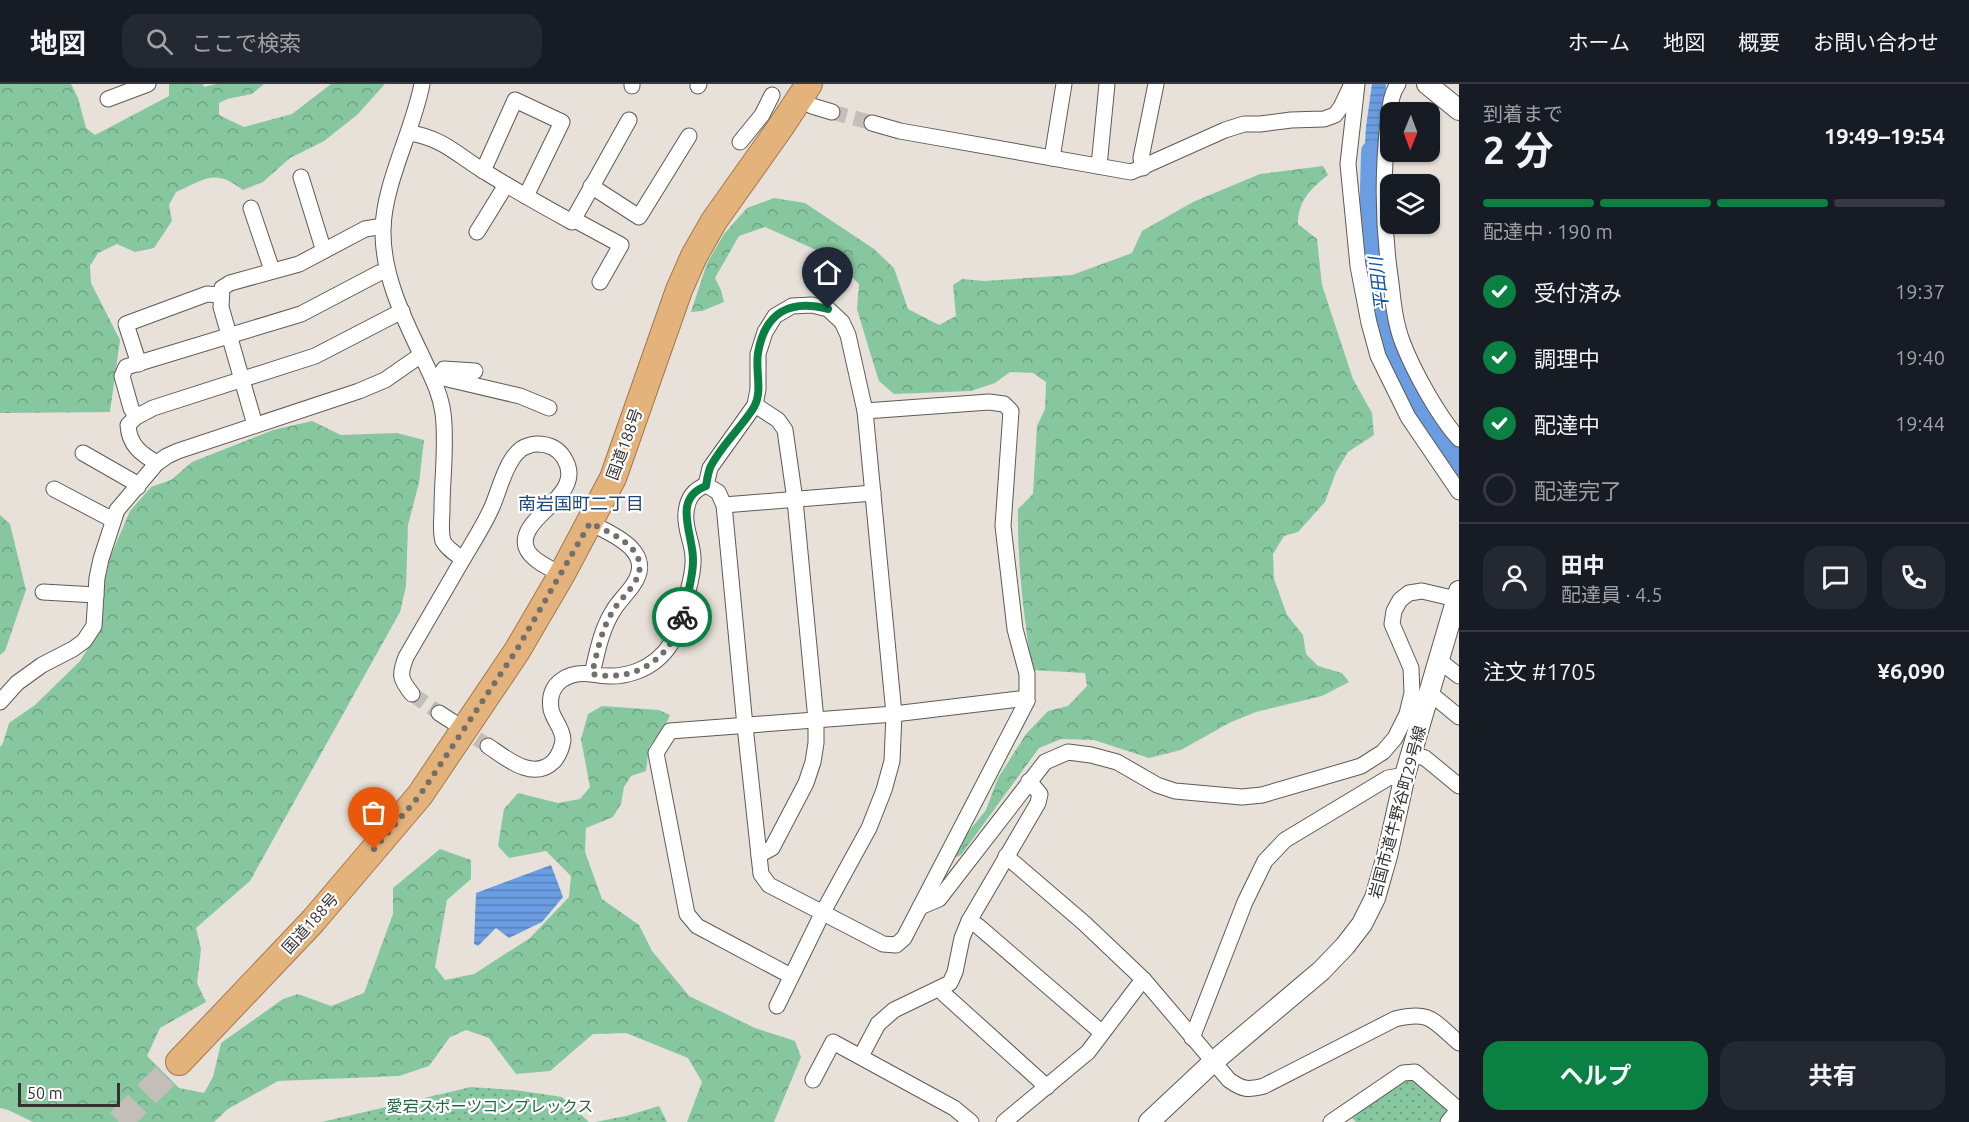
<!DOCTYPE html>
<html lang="ja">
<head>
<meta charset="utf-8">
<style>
  :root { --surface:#171b24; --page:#242831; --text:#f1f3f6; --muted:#9ea1a6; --line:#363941; --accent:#0b8043 }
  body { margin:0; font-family:Ubuntu,"Noto Sans JP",sans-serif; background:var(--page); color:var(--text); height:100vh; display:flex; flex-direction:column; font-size:22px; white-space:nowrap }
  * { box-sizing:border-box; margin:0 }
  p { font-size:20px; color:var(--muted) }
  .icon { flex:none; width:33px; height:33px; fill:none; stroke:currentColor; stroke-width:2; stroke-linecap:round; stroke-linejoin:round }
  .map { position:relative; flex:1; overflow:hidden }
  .details { display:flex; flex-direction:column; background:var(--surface); width:510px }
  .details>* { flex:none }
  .needle { width:39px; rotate:181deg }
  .controls { position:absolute; left:1380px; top:18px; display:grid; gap:12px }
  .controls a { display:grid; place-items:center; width:60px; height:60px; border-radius:12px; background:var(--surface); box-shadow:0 2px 4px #0004; font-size:30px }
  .scale { position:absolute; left:18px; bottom:15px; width:102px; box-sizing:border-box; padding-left:6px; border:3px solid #34312f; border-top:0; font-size:16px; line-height:21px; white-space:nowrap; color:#34312f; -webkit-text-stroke:4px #fff; paint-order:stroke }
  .pin { position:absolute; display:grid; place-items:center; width:51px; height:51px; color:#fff; margin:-62px -26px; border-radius:50% 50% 50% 0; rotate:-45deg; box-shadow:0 0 6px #0007 }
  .pin .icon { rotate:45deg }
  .courier { position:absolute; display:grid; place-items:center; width:60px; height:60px; margin:-30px; border:4px solid #0b8043; border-radius:50%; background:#fff; color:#222; box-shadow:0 2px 8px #0007 }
  .overview em { font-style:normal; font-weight:700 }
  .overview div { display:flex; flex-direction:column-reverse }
  .overview { display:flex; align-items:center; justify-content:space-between; height:102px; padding:0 24px }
  h1 { font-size:39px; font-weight:700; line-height:45px }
  .bar { display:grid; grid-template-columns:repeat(4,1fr); gap:9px 6px; align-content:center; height:72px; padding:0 24px }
  .bar i { height:8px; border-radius:4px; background:var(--line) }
  .bar .current { background:var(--accent) }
  .bar p { grid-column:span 4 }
  .line { display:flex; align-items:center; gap:15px; padding:0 24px; border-top:2px solid var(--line) }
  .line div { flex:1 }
  .round { display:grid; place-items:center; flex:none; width:63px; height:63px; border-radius:18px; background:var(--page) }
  ol { padding:0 24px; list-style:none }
  li { display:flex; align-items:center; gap:18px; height:66px }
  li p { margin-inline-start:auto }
  li .icon { padding:6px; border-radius:50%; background:var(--accent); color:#fff; stroke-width:4 }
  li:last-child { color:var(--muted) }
  li i { width:33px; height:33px; border:3px solid var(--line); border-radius:50% }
  .button { display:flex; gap:12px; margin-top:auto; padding:12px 24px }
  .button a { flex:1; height:69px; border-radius:18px; background:var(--accent); color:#fff; font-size:24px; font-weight:700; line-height:69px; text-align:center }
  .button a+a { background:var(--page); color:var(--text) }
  header { display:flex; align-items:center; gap:36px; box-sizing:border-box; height:84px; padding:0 30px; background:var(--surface); border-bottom:2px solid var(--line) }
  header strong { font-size:28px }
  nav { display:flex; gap:33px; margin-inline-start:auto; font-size:21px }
  .search { width:420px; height:54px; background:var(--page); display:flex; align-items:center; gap:15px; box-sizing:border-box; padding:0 21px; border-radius:18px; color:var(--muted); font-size:22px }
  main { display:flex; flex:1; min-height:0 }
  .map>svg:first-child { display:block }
  .forest { fill:url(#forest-crowns) }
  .park { fill:url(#park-dots) }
  .water { fill:url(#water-rules) }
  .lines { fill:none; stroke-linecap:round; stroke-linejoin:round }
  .river { stroke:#6a9de2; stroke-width:24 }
  .minor-tunnel { stroke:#c4beb8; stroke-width:15; stroke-dasharray:15 8; stroke-linecap:butt }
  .trunk-tunnel { stroke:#c4beb8; stroke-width:26; stroke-dasharray:26 13; stroke-linecap:butt }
  .minor-casing { stroke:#605954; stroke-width:17 }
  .tertiary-casing { stroke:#605954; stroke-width:22 }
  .trunk-casing { stroke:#a2794c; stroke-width:28 }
  .minor { stroke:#fff; stroke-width:15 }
  .tertiary { stroke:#fff; stroke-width:20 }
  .trunk { stroke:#e4b37c; stroke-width:26 }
  .done { stroke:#736f6b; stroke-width:6; stroke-dasharray:0 10.8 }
  .route { stroke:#0b8043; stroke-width:8 }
  .labels { text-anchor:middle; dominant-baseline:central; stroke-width:4.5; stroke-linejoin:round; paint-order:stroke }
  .street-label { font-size:16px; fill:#34312f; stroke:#fff }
  .park-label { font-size:16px; fill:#246643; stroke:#fff }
  .water-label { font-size:18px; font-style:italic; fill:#0f54a5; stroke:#fff }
  .neighbourhood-label { font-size:18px; fill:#1e487c; stroke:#fff }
</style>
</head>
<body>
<header>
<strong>地図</strong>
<div class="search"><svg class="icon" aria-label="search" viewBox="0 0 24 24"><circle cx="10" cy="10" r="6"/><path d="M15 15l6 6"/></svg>ここで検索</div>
<nav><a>ホーム</a><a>地図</a><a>概要</a><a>お問い合わせ</a></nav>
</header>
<main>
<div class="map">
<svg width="1459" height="1038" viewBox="0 0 1459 1038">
  <defs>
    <pattern id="forest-crowns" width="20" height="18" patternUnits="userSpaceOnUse" patternTransform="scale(1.5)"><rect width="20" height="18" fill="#87c7a0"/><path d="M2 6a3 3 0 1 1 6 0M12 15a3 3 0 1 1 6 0" fill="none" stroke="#6fa283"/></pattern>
    <pattern id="park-dots" width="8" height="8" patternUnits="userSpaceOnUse" patternTransform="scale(1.5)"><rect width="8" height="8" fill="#87c7a0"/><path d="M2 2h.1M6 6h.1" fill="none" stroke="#6fa283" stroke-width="1.8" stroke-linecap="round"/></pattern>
    <pattern id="water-rules" width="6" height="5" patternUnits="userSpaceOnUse" patternTransform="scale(1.5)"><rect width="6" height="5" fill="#6a9de2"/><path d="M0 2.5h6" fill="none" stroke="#5881b8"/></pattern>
  </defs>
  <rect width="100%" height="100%" fill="#e8e1da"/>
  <!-- forest -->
  <g class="forest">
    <path d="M0 0H71L78 14 86 44 95 51 169 12V0H203L204 3 216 0H264L252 10 227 15 219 19V31L244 43 292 30 331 0H385L357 31 324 57 290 74 263 98 243 106C214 84 206 95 176 108L169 121 172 137 154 164 135 168 117 160 98 169 90 182 91 199 120 256 110 328 0 329Z"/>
    <path d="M1323 82 1328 91C1311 104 1298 117 1298 140L1317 155 1322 201 1353 295 1372 329 1374 351 1348 368 1336 388 1325 418 1298 448 1284 452 1273 470 1274 495 1287 531 1303 551 1306 570 1318 582 1342 589 1349 598 1322 612 1256 628 1229 639 1181 666 1149 674 1094 656 1061 655 1039 664 961 771 954 774 958 761 986 726 998 694 1026 650 1048 627 1068 622 1087 602 1085 589 1032 586C1024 532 1017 480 1018 425L1033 410 1037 342 1045 325 1046 298 1033 289 1010 288 995 299 971 307 894 310 879 297 868 262 857 225 859 200 832 173 765 143 739 152 715 194 721 206 724 218 702 227 691 228 707 179 724 150 747 124 774 114 805 119 874 165 894 184 908 225 939 241 956 232 953 201 962 195 984 197 1072 191 1132 169 1142 147 1193 118 1260 90Z"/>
    <polygon points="312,337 341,351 397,349 424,356 419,399 408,441 406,502 400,528 250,797 196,844 201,865 197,899 206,918 160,944 147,972 179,1004 204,1009 213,993 221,959 283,915 298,910 331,922 364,909 393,830 393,804 440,765 471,776 471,795 447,816 435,883 445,896 474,890 530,854 569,813 571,792 546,767 509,774 498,762 504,725 518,709 558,719 580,715 590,703 581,655 588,630 602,622 659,626 670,631 666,640 649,663 646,687 631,692 624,703 621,720 613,733 586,744 585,768 602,815 639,841 652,867 689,912 755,944 795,957 801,973 774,1038 687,1038 702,998 688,974 626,949 593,950 550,987 516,990 489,954 466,946 450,953 429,982 399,992 278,997 228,1025 214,1038 33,1038 8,1026 0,1024 0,663 3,659 9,639 35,621 80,577 100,545 102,507 111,471 130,427 151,403 171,396 192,378 273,346"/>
    <polygon points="0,431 10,440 26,506 5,567 0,571"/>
  </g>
  <!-- park -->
  <g class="park">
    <polygon points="1406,993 1414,994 1447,1022 1444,1035 1441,1038 1356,1038 1352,1034"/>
    <polygon points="471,1003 515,1006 562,1013 589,1038 322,1038"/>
    <polygon points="659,1022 667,1038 595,1038 626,1032"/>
  </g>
  <!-- water -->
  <g class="water">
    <polygon points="1372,0 1386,0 1376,91 1372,100 1363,92 1366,43"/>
    <polygon points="551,781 563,813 542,838 509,854 496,844 478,862 474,860 476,809"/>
  </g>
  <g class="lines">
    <!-- river -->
    <polyline class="river" points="1373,68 1371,144 1375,200 1384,250 1417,317 1459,380"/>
    <!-- minor-tunnel -->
    <g class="minor-tunnel">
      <polyline points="832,28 872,39"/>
      <polyline points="412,610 439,629"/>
      <polyline points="458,642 488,662"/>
    </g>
    <!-- trunk-tunnel -->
    <polyline class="trunk-tunnel" points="119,1038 179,978"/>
    <defs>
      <g id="minor">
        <polyline points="1357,0 1348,80 1358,182 1369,239 1378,272 1408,333 1459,408"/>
        <path d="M1398 0C1390 11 1390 26 1388 39 1382 93 1383 146 1391 199 1393 218 1395 238 1402 257 1413 286 1438 332 1459 355"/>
        <polyline points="632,2 632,0"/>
        <polyline points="698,2 699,0"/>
        <polyline points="108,15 148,0"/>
        <polyline points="812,22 832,28"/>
        <polyline points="872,39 900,47 1131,88 1225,46 1244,40 1260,40 1291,36 1324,35 1335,31 1341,23 1352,0"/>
        <path d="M409 49C444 54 458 72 487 89 514 106 543 122 572 138L629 36"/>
        <polyline points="740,58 762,31 772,11"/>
        <polyline points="1052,74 1064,0"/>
        <polyline points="1099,82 1107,0"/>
        <polyline points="1143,84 1141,74 1156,0"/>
        <polyline points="483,87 515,16 562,38 526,112"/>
        <polyline points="301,93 322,161 325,166"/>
        <polyline points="591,102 639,133 689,52"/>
        <polyline points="251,124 272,186"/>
        <polyline points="573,135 621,161 600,198"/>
        <polyline points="477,148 506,101"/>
        <polyline points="139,280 126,240 207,210 221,211"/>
        <polyline points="439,293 444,285 475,287"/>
        <polyline points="434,295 439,293 520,312 549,324"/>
        <polyline points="755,321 778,336 785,346 795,416 816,636 816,659 813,678 806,699 772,764 759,771"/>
        <polyline points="136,333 131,324 122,292 126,283 301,230 379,189 387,188"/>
        <polyline points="255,341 221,223 222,204 230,199 299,180 365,145 383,142"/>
        <polyline points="83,369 132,397 138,403"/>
        <path d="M157 379C141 370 129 361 128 341L136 333 153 324 315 272 402 227"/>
        <polyline points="706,401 710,384 755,321 758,305 758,270 765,248 775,232 792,222 812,221 828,225 842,238 848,251 865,327 894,630 892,677 884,706 869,744 823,828 777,922"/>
        <polyline points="54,405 113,436"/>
        <polyline points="724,421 873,409"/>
        <path d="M590 439C613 450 656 468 633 501 627 510 618 518 613 527 601 546 597 569 592 590 623 597 655 586 672 558 680 545 682 530 686 515 689 502 694 488 693 474 693 459 684 444 686 429 687 415 693 406 706 401L718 408 724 421 745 642 761 790 769 801 883 860 896 861 904 854 1027 617V590L1015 545 1003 442 1011 327 1004 320 989 318 865 327"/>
        <path d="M463 475C473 458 484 441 492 423 499 407 506 377 520 366 523 363 532 360 537 360 548 360 558 364 564 374 588 412 517 432 526 463 530 476 551 485 562 490"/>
        <polyline points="43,508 96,511"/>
        <polyline points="1438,578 1445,581 1459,592"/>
        <path d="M412 610C400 595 399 591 406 573L463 475C456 470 447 465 443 457 440 447 442 435 442 425 442 394 447 360 443 329 440 307 430 290 421 270 402 231 382 189 383 145 384 99 413 47 422 0"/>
        <polyline points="1428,611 1436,614 1459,633"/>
        <polyline points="0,618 17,599 42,581 73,565 84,557 94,542 97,494 101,475 117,426 157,379 167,372 178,367 359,307 385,296 421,271"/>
        <polyline points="439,629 453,638"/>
        <path d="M488 662C506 674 533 698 554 677 559 671 562 663 563 656 563 644 553 636 551 625 547 598 569 587 592 590"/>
        <polyline points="1411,670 1425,674 1459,702"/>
        <path d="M1006 772 1084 839 1144 896 1229 996C1243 1006 1248 1006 1264 1002L1395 935C1431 926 1433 937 1459 959"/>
        <polyline points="920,823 939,815 1045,678 1068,668 1091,671 1117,678 1157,701 1175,707 1242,713 1262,711 1361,682 1383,668 1395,654 1407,630 1412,609 1411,584 1392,540 1394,527 1400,516 1409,509 1422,507 1456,515"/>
        <polyline points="969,837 978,842 1101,948"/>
        <polyline points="791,892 697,842 687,830 656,669 670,647 894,630 1019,615 1027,617"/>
        <polyline points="941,904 944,910 1047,1003"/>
        <polyline points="1192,954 1245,818 1265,777 1285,756 1388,694 1405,691"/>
        <polyline points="861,972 878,940 894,926 950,899 955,888 962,854 969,837 1038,719 1040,710 1029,697"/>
        <polyline points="813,996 833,958 954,1024 971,1038"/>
        <polyline points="1004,1038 1088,968 1138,902 1144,896"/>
        <polyline points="1331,1038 1403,989 1415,988 1459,1026"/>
        <polyline points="1448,1038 1459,1025"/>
      </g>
      <g id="tertiary">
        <polyline points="1427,0 1459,26"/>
        <polyline points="1149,1038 1213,978 1321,887 1345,862 1362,840 1375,814 1387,772 1405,691 1459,507"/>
      </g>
      <polyline id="trunk" points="179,978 313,837 420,711 517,567 562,490 613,394 679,206 694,172 714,137 780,44 809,0"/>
    </defs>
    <!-- minor casing -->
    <use href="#minor" class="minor-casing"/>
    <!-- tertiary casing -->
    <use href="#tertiary" class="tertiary-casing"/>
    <!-- trunk casing -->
    <use href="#trunk" class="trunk-casing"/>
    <!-- minor -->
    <use href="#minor" class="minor"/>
    <!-- tertiary -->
    <use href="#tertiary" class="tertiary"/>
    <!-- trunk -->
    <use href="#trunk" class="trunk"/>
  </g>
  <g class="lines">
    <!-- done -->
    <path class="done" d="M374 765 420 711 516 567 590 439C614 450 656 468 633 501 627 510 618 518 613 527 601 546 597 569 592 590 635 599 671 575 682 533"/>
    <!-- route -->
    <path class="route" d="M682 533C686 515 693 496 693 477 694 451 671 415 706 402 707 396 708 389 710 384 719 364 742 343 754 323 763 307 755 286 758 269 765 228 790 215 828 225"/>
  </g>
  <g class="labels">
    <!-- street labels -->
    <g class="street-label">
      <text transform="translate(624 360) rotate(-70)">国道188号</text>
      <text transform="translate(1397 728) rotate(-75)">岩国市道牛野谷町29号線</text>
      <text transform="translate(310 839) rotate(-48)">国道188号</text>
    </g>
    <!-- park labels -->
    <g class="park-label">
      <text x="490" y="1022">愛宕スポーツコンプレックス</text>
    </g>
    <!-- water labels -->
    <g class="water-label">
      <text transform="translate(1378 200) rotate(-97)">平田川</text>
    </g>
    <!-- neighbourhood labels -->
    <g class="neighbourhood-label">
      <text x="581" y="419">南岩国町二丁目</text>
    </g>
  </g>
</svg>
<div class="controls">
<a><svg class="needle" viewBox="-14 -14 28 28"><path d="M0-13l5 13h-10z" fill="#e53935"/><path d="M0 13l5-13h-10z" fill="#9ea1a6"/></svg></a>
<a><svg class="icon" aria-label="layers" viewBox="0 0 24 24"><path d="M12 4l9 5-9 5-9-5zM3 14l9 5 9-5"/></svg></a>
</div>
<div class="scale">50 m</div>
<div class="pin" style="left:374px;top:765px;background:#ea580c"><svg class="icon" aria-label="bag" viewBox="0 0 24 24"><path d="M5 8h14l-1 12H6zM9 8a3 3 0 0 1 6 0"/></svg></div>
<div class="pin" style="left:828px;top:225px;background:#1f2937"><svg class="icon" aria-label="home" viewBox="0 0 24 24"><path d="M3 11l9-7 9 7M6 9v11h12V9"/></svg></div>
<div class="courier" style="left:682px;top:533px"><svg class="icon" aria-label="bike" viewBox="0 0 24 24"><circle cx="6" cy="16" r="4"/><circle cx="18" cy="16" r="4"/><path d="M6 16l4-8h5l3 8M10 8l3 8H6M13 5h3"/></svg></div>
</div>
<section class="details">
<div class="overview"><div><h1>2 分</h1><p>到着まで</p></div><em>19:49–19:54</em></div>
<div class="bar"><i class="current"></i><i class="current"></i><i class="current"></i><i></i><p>配達中 · 190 m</p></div>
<ol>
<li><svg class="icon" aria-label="check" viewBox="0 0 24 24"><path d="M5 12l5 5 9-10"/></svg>受付済み<p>19:37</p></li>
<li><svg class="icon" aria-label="check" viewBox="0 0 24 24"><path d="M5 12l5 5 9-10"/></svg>調理中<p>19:40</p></li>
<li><svg class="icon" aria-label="check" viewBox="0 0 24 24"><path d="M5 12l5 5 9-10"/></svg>配達中<p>19:44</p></li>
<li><i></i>配達完了</li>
</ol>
<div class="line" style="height:108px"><a class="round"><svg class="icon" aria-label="person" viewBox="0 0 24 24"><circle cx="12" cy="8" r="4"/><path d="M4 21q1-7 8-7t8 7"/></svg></a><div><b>田中</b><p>配達員 · 4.5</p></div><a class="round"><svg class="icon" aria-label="chat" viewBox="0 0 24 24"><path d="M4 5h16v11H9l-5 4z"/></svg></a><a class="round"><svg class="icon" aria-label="phone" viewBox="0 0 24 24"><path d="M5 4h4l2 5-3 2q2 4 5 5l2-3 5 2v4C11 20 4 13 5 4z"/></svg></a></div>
<div class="line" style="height:78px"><div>注文 #1705</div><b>¥6,090</b></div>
<div class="button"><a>ヘルプ</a><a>共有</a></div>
</section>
</main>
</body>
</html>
